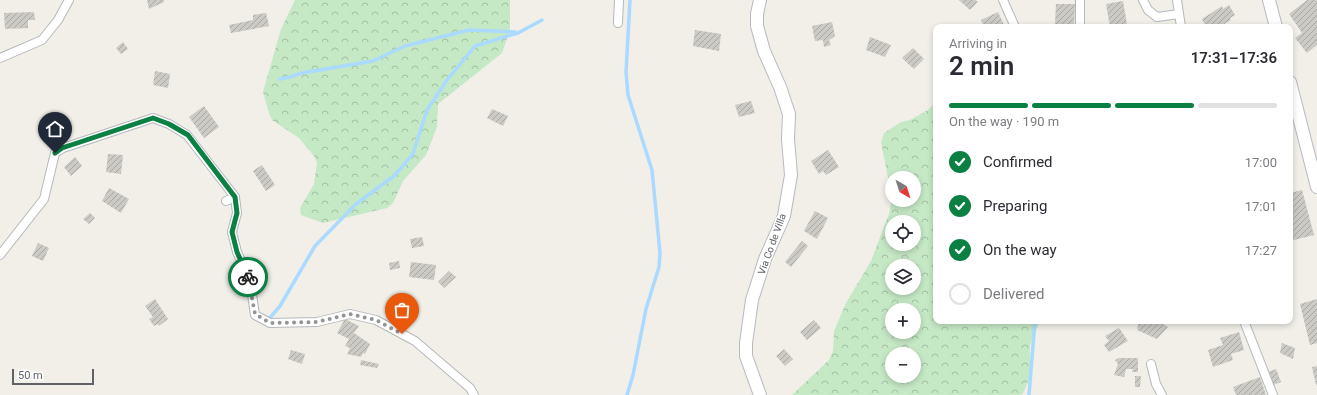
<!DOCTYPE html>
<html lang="en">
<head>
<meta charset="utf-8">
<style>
  :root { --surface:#fff; --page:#f7f7f7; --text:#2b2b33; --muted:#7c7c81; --line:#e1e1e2; --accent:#0b8043 }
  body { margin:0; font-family:Roboto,sans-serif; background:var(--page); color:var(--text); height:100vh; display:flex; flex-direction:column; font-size:15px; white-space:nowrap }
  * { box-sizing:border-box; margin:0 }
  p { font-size:13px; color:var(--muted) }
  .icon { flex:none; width:22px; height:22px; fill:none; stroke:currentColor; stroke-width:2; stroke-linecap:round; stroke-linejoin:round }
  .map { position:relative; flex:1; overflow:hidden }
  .sheet { position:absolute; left:933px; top:24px; width:360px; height:300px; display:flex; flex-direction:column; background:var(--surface); border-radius:8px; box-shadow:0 2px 6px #0003 }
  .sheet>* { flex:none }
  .needle { width:26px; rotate:141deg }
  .tools { position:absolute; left:885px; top:171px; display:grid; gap:8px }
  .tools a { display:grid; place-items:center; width:36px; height:36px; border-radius:50%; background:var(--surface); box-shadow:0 2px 6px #0003; font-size:20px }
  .scale { position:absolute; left:12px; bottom:10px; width:82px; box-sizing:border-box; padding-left:4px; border:2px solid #5f6368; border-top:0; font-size:11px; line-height:14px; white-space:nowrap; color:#5f6368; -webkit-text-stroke:3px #fff; paint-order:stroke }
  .pin { position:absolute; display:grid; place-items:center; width:34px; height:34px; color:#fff; margin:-41px -17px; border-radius:50% 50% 50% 0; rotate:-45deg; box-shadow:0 0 4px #0007 }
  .pin .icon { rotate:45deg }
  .courier { position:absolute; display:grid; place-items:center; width:40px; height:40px; margin:-20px; border:3px solid #0b8043; border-radius:50%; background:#fff; color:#222; box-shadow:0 1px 5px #0007 }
  .overview em { font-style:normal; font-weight:600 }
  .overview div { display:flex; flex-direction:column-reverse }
  .overview { display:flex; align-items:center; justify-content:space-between; height:68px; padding:0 16px }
  h1 { font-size:26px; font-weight:600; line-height:30px }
  .bar { display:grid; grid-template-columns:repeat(4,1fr); gap:6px 4px; align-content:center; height:48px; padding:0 16px }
  .bar i { height:5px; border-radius:3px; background:var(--line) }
  .bar .current { background:var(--accent) }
  .bar p { grid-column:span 4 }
  ol { padding:0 16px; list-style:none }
  li { display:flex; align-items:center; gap:12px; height:44px }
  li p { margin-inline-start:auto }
  li .icon { padding:4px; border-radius:50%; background:var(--accent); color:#fff; stroke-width:4 }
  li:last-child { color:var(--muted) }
  li i { width:22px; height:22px; border:2px solid var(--line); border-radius:50% }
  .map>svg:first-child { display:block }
  .forest { fill:url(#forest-crowns); fill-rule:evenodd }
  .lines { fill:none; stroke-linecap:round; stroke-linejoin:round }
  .stream { stroke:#aadaff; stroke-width:3.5 }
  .building { fill:url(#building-hatch) }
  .street-casing { stroke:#b5b8bc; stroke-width:10 }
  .secondary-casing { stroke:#b6babf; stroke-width:14 }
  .street { stroke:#fff; stroke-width:8 }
  .secondary { stroke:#fff; stroke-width:12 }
  .done { stroke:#929495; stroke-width:4; stroke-dasharray:0 7.2 }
  .route { stroke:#0b8043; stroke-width:5 }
  .labels { text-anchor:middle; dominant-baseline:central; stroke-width:3; stroke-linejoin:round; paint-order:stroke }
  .street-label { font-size:10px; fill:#5f6368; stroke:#fff }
</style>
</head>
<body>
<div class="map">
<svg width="1317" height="395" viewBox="0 0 1317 395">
  <defs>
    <pattern id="forest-crowns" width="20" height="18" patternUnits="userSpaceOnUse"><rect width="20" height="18" fill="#c5e8c5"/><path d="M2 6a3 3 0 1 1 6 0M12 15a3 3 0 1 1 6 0" fill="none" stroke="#a3c0a4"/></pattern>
    <pattern id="building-hatch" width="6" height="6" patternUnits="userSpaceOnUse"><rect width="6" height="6" fill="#cccac5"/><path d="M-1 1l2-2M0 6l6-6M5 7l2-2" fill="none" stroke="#a9a8a4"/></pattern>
  </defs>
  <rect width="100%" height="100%" fill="#f1efe8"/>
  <!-- forest -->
  <g class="forest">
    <polygon points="295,0 510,0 510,30 502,53 438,104 437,127 426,155 403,181 393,203 387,208 323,223 301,215 300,208 314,184 317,162 314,156 299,138 272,120 269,113 263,92 281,29"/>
    <path d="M936 102V321H1040C1037 329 1030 340 1030 348 1029 368 1033 376 1022 395H792L829 360 833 351 834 331 846 303 871 261 889 214 891 204 889 183 881 142 884 133 901 122 910 120 928 110ZM892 178H914V200H892ZM892 222H914V244H892ZM892 266H914V288H892ZM892 310H914V332H892ZM892 354H914V376H892Z"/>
  </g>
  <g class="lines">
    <!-- stream -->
    <g class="stream">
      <polyline points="280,79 290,77 302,73 373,61 405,46 469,30 515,32"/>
      <polyline points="269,319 280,306 315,246 356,204 394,176 413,154 427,110 447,80 475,46 518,33 542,20"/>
      <polyline points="627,395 633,375 646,309 659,267 660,253 652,170 628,95 626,72 630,0"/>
      <polyline points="1029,395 1035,321"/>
    </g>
  </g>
  <!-- building -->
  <g class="building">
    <polygon points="147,0 164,0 164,2 149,9"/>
    <polygon points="959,0 975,0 978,2 970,10"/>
    <polygon points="1307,0 1317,0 1317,45 1307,53 1295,38 1302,33 1289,14"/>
    <polygon points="1123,1 1127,24 1110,27 1106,4"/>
    <polygon points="1056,4 1075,4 1074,27 1053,27 1055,23"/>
    <polygon points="1229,5 1235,15 1230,18 1231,20 1219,27 1206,27 1202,19 1222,6 1223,9"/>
    <polygon points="34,12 35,20 28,20 28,28 5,29 4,13"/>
    <polygon points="998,12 1005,27 984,27 981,20"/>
    <polygon points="266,13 269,26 231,33 229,25 253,20 253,15"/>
    <polygon points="832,22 835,36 829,40 831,45 824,47 823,40 815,41 812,26"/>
    <polygon points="695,30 721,34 719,51 693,46"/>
    <polygon points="870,37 891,45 885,57 866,50"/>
    <polygon points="123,42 128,49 121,54 116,48"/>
    <polygon points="913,48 924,59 914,69 902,58"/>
    <polygon points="155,71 170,74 168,88 153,85"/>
    <polygon points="751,101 755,113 739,117 735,105"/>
    <polygon points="204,106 219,127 204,138 189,117"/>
    <polygon points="492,109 508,116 503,126 487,118"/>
    <polygon points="828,150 839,167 826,175 823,171 819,174 811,161"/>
    <polygon points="108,154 123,155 121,174 106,172"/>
    <polygon points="75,157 82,166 71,176 64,167"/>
    <polygon points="262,165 275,185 266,191 253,171"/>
    <polygon points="109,188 129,199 121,213 102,201"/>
    <polygon points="1302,190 1314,235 1290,241 1290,193"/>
    <polygon points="815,211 828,218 817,239 804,231"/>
    <polygon points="90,213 95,218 89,224 83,219"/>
    <polygon points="422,237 424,246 412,248 410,239"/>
    <polygon points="802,241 808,246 791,267 785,262"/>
    <polygon points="38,243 49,248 43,261 32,256"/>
    <polygon points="399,261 400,268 390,270 389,263"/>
    <polygon points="411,262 436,265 434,280 409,277"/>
    <polygon points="449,271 456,277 444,288 438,282"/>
    <polygon points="155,299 168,319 159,326 158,324 154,326 149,319 153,317 145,306"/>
    <polygon points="1317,299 1317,343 1310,345 1300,304"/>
    <polygon points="345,319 359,326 354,333 370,344 365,354 363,353 361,357 347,354 350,348 345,346 349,339 337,333"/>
    <polygon points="814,320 821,328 807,340 800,332"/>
    <polygon points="1139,321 1158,321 1168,327 1157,339 1137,330"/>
    <polygon points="1119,328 1128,341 1109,352 1104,345 1109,341 1105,336"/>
    <polygon points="1239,332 1244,350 1231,354 1233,360 1213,367 1208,350 1223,345 1220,338"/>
    <polygon points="1282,343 1295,348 1293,359 1280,353"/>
    <polygon points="784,349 793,359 785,366 776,356"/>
    <polygon points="291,350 305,354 302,364 288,359"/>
    <polygon points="1119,358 1138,358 1138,372 1132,372 1133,369 1126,369 1124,377 1114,375 1118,364 1115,360"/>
    <polygon points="361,360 379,364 377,368 360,365"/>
    <polygon points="1317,366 1317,385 1316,385 1312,367"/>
    <polygon points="1276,369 1281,382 1271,386 1266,373"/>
    <polygon points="1135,376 1141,376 1140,387 1135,387"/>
    <polygon points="1260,377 1266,395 1236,395 1233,387"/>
  </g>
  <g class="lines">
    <defs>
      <g id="street">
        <polyline points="1003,0 1015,27"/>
        <polyline points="1143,0 1148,10 1157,17 1179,14"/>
        <polyline points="1177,0 1181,27"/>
        <polyline points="618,23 619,0"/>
        <polyline points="1080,27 1080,0"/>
        <polyline points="0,58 42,40 58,20 69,0"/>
        <polyline points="226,201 235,197"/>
        <polyline points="0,255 44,199 55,153 63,148 153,118 169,124 187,135 235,197 237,213 232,232 237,252 250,281 255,315 270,323 317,322 350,314 376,320 415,341 470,388 474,395"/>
        <polyline points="1244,321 1273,395"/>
        <polyline points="1151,364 1156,384 1162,395"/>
      </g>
      <g id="secondary">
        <polyline points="1269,0 1276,27"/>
        <polyline points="1290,82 1317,187"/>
        <polyline points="760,395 746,356 746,343 752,300 765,259 784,216 791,175 788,139 789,114 780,87 764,51 757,26 757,14 760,0"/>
      </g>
    </defs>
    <!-- street casing -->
    <use href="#street" class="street-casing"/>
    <!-- secondary casing -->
    <use href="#secondary" class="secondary-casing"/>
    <!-- street -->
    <use href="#street" class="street"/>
    <!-- secondary -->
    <use href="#secondary" class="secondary"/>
  </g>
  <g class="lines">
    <!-- done -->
    <polyline class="done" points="248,277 255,314 270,323 317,322 350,314 376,320 402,334"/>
    <!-- route -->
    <polyline class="route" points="55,153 62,148 153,118 169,124 188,135 235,197 237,213 232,232 237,252 248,277"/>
  </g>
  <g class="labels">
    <!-- street labels -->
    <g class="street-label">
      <text transform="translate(772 244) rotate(-70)">Via Co de Villa</text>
    </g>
  </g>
</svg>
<div class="tools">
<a><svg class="needle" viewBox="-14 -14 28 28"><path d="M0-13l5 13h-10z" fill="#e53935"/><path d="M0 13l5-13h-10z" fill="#7c7c81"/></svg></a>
<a><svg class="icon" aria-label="locate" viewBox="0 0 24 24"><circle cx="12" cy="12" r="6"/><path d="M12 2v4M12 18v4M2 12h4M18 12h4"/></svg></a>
<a><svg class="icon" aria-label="layers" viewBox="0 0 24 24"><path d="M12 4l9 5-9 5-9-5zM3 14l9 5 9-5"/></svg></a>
<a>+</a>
<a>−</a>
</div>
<div class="scale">50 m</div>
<div class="pin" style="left:402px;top:334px;background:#ea580c"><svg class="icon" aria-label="bag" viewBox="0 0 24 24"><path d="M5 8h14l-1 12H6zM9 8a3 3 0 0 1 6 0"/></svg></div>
<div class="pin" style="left:55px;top:153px;background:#1f2937"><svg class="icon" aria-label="home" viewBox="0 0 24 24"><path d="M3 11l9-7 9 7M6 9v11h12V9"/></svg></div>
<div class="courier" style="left:248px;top:277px"><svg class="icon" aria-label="bike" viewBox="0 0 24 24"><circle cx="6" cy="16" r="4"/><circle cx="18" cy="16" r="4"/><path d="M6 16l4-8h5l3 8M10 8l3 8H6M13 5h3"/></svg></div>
<section class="sheet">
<div class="overview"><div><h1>2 min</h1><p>Arriving in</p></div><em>17:31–17:36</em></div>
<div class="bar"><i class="current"></i><i class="current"></i><i class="current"></i><i></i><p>On the way · 190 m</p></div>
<ol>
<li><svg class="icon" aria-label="check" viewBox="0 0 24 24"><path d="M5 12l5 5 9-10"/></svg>Confirmed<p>17:00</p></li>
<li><svg class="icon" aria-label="check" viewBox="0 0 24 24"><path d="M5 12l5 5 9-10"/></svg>Preparing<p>17:01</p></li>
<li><svg class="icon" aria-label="check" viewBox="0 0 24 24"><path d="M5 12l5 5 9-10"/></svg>On the way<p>17:27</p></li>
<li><i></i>Delivered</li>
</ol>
</section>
</div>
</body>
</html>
